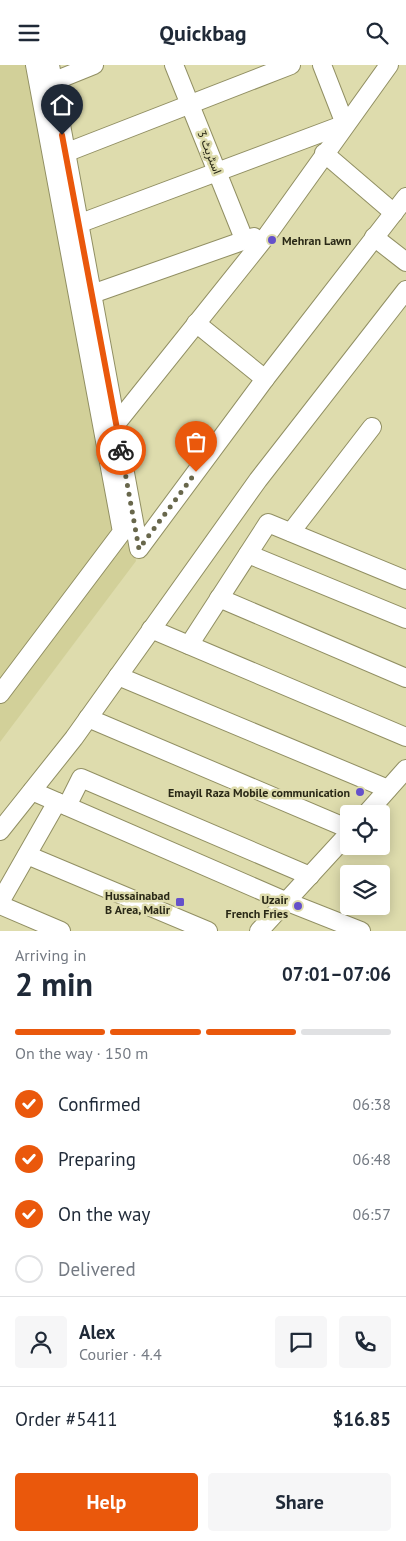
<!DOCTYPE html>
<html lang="en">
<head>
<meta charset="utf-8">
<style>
  :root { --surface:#fff; --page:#f6f6f7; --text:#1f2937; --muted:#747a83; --line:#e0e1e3; --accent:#ea580c }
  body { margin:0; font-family:"PT Sans",Vazirmatn,sans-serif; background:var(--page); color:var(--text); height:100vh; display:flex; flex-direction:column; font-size:19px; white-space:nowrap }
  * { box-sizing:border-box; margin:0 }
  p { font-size:16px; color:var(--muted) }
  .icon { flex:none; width:28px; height:28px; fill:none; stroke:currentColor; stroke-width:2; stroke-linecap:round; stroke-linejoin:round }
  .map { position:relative; height:866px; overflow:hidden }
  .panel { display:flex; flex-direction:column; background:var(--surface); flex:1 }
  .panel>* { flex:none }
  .fabs { position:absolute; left:340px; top:740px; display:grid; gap:10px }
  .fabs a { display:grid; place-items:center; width:50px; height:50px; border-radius:5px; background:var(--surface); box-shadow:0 2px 12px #0003; font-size:25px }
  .pin { position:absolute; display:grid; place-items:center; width:42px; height:42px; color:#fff; margin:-51px -21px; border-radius:50% 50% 50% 0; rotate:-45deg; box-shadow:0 0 5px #0007 }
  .pin .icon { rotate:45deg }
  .courier { position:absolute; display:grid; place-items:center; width:50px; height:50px; margin:-25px; border:4px solid #ea580c; border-radius:50%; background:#fff; color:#222; box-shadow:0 1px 6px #0007 }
  .overview em { font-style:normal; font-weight:700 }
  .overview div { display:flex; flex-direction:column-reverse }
  .overview { display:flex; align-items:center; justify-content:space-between; height:85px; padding:0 15px }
  h1 { font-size:32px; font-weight:700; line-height:38px }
  .bar { display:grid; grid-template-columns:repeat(4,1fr); gap:8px 5px; align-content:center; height:60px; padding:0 15px }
  .bar i { height:6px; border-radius:4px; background:var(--line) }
  .bar .current { background:var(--accent) }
  .bar p { grid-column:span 4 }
  .line { display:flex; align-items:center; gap:12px; padding:0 15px; border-top:1px solid var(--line) }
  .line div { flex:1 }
  .round { display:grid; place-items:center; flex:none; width:52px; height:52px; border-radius:5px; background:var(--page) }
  ol { padding:0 15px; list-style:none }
  li { display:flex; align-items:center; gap:15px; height:55px }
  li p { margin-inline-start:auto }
  li .icon { padding:5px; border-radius:50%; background:var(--accent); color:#fff; stroke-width:4 }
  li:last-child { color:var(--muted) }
  li i { width:28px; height:28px; border:2px solid var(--line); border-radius:50% }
  .primary-button { display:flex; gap:10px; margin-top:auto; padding:10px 15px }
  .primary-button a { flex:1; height:58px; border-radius:5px; background:var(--accent); color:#fff; font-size:20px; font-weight:700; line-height:58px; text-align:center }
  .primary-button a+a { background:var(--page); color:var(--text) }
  header { display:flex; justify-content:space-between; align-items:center; height:65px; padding:0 15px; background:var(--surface); font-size:22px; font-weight:700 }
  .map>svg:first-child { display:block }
  .built { fill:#d2d099 }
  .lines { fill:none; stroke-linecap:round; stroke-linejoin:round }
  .minor-casing { stroke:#918f63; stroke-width:20 }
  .minor { stroke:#fff; stroke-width:18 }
  .done { stroke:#68674b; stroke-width:5; stroke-dasharray:0 9 }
  .route { stroke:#ea580c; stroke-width:6 }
  .poi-dot { fill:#6551ca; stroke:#dedcad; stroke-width:2 }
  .labels { text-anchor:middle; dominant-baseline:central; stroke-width:5; stroke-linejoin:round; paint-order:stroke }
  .street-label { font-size:12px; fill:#292816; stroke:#dedcad }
  .poi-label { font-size:12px; font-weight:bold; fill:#292816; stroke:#dedcad; text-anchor:end }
</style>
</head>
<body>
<header><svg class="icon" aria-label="menu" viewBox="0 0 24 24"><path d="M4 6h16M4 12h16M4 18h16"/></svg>Quickbag<svg class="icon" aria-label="search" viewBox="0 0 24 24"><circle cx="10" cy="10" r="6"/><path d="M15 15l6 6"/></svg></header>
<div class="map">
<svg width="406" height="866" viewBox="0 0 406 866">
  <rect width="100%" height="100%" fill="#dedcad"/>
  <!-- built -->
  <polygon class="built" points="0,0 44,0 136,496 0,677"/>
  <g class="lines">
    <defs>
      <g id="minor">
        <polyline points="50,0 139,484 265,314 406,132"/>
        <polyline points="174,0 244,174"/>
        <polyline points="52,17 94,0"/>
        <polyline points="65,88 291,0"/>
        <polyline points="324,88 394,148"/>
        <polyline points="78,159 345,59 322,0"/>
        <polyline points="374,172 406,197"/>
        <polyline points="92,229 254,172"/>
        <polyline points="196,258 265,314"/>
        <polyline points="116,359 268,169 389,0"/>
        <polyline points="291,467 372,362"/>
        <polyline points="248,489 406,554"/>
        <polyline points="219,533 406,613"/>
        <polyline points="151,564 406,672"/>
        <polyline points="189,580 268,458 406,515"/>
        <polyline points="118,611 388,724"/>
        <polyline points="0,629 122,467 35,0"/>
        <polyline points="88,653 349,764"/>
        <polyline points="32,726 285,836 361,866"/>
        <polyline points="67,741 81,713 310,811"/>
        <polyline points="366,749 406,704"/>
        <polyline points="0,766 74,673 258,415 406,225"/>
        <polyline points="27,790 208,866"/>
        <polyline points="0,837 57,737"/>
        <polyline points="0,840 61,866"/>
        <polyline points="259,866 349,768"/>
      </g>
    </defs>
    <!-- minor casing -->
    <use href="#minor" class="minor-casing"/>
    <!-- minor -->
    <use href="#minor" class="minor"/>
  </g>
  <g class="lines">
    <!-- done -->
    <polyline class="done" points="121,385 139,484 196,407"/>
    <!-- route -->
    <polyline class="route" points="62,70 121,385"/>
  </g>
  <!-- markers -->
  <g class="poi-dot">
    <circle cx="272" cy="175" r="5"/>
    <circle cx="360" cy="727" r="5"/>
    <rect x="175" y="832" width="10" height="10" rx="2.5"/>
    <circle cx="298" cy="841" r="5"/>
  </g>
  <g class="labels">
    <!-- street labels -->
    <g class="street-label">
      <text transform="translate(210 87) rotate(68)">اسٹریٹ 3</text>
    </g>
    <!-- poi labels -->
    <g class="poi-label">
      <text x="282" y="175" text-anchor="start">Mehran Lawn</text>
      <text x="350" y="727">Emayil Raza Mobile communication</text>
      <text x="170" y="830">Hussainabad<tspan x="170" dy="14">B Area, Malir</tspan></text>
      <text x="288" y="834">Uzair<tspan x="288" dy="14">French Fries</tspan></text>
    </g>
  </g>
</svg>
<div class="fabs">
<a><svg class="icon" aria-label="locate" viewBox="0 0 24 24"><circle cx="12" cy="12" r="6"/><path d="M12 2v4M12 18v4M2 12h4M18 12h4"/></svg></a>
<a><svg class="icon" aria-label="layers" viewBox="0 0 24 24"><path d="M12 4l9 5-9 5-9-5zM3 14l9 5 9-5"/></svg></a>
</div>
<div class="pin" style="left:196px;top:407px;background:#ea580c"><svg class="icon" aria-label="bag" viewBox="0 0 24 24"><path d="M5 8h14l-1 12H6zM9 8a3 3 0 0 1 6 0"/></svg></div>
<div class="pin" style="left:62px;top:70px;background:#1f2937"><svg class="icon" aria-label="home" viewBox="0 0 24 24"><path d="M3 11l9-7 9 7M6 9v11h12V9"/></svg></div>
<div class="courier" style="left:121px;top:385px"><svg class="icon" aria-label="bike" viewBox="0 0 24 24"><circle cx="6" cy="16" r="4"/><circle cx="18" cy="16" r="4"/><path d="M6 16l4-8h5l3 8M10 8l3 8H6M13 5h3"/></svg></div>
</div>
<section class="panel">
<div class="overview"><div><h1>2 min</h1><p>Arriving in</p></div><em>07:01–07:06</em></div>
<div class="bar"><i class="current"></i><i class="current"></i><i class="current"></i><i></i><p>On the way · 150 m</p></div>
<ol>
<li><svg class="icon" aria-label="check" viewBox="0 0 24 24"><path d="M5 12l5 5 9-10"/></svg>Confirmed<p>06:38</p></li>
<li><svg class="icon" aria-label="check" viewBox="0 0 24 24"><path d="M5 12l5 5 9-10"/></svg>Preparing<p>06:48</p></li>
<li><svg class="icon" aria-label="check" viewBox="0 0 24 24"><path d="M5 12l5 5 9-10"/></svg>On the way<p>06:57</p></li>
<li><i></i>Delivered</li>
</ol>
<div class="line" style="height:90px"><a class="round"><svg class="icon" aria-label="person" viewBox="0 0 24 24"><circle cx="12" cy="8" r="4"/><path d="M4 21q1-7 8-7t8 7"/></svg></a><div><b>Alex</b><p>Courier · 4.4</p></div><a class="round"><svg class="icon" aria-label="chat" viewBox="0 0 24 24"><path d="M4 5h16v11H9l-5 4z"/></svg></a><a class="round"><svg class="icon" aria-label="phone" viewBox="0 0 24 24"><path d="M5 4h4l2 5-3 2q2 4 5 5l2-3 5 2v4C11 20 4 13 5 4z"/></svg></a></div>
<div class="line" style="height:65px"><div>Order #5411</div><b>$16.85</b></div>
<div class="primary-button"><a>Help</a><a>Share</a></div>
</section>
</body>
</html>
